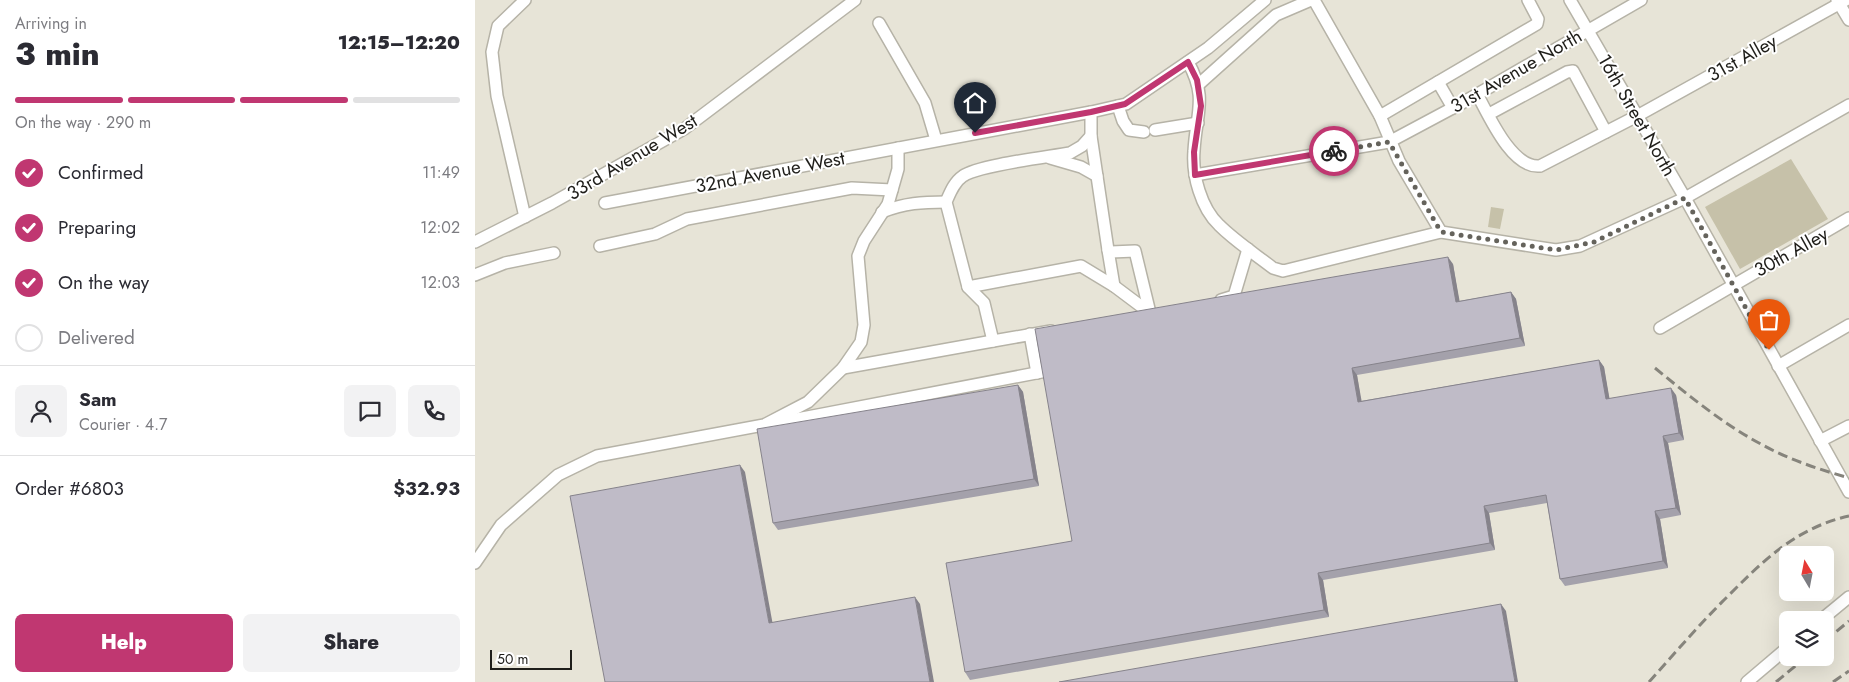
<!DOCTYPE html>
<html lang="en">
<head>
<meta charset="utf-8">
<style>
  :root { --surface:#fff; --page:#f2f2f3; --text:#2b2b33; --muted:#7c7c81; --line:#e1e1e2; --accent:#c03771 }
  body { margin:0; font-family:Jost,sans-serif; background:var(--page); color:var(--text); height:100vh; display:flex; flex-direction:column; font-size:19px; white-space:nowrap }
  * { box-sizing:border-box; margin:0 }
  p { font-size:16px; color:var(--muted) }
  .icon { flex:none; width:28px; height:28px; fill:none; stroke:currentColor; stroke-width:2; stroke-linecap:round; stroke-linejoin:round }
  .map { position:relative; flex:1; overflow:hidden }
  .details { display:flex; flex-direction:column; background:var(--surface); width:475px }
  .details>* { flex:none }
  .needle { width:32px; rotate:350deg }
  .fabs { position:absolute; left:1304px; top:546px; display:grid; gap:10px }
  .fabs a { display:grid; place-items:center; width:55px; height:55px; border-radius:8px; background:var(--surface); box-shadow:0 5px 20px #0002; font-size:25px }
  .scale { position:absolute; left:15px; bottom:12px; width:82px; box-sizing:border-box; padding-left:5px; border:2px solid #1f1e1a; border-top:0; font-size:14px; line-height:18px; white-space:nowrap; color:#1f1e1a; -webkit-text-stroke:4px #fff; paint-order:stroke }
  .pin { position:absolute; display:grid; place-items:center; width:42px; height:42px; color:#fff; margin:-51px -21px; border-radius:50% 50% 50% 0; rotate:-45deg; box-shadow:0 0 5px #0007 }
  .pin .icon { rotate:45deg }
  .courier { position:absolute; display:grid; place-items:center; width:50px; height:50px; margin:-25px; border:4px solid #c03771; border-radius:50%; background:#fff; color:#222; box-shadow:0 1px 6px #0007 }
  .overview em { font-style:normal; font-weight:800 }
  .overview div { display:flex; flex-direction:column-reverse }
  .overview { display:flex; align-items:center; justify-content:space-between; height:85px; padding:0 15px }
  h1 { font-size:32px; font-weight:800; line-height:38px }
  .bar { display:grid; grid-template-columns:repeat(4,1fr); gap:8px 5px; align-content:center; height:60px; padding:0 15px }
  .bar i { height:6px; border-radius:4px; background:var(--line) }
  .bar .current { background:var(--accent) }
  .bar p { grid-column:span 4 }
  .line { display:flex; align-items:center; gap:12px; padding:0 15px; border-top:1px solid var(--line) }
  .line div { flex:1 }
  .round { display:grid; place-items:center; flex:none; width:52px; height:52px; border-radius:8px; background:var(--page) }
  ol { padding:0 15px; list-style:none }
  li { display:flex; align-items:center; gap:15px; height:55px }
  li p { margin-inline-start:auto }
  li .icon { padding:5px; border-radius:50%; background:var(--accent); color:#fff; stroke-width:4 }
  li:last-child { color:var(--muted) }
  li i { width:28px; height:28px; border:2px solid var(--line); border-radius:50% }
  .primary-button { display:flex; gap:10px; margin-top:auto; padding:10px 15px }
  .primary-button a { flex:1; height:58px; border-radius:8px; background:var(--accent); color:#fff; font-size:20px; font-weight:800; line-height:58px; text-align:center }
  .primary-button a+a { background:var(--page); color:var(--text) }
  main { display:flex; flex:1; min-height:0 }
  .map>svg:first-child { display:block }
  .green { fill:#c6c1a9 }
  .lines { fill:none; stroke-linecap:round; stroke-linejoin:round }
  .minor-casing { stroke:#b6b3a7; stroke-width:14 }
  .minor { stroke:#fff; stroke-width:11 }
  .rail { stroke:#86847c; stroke-width:3; stroke-dasharray:10 5; stroke-linecap:butt }
  .wall { fill:#a4a1ab }
  .shaded-wall { fill:#86838b }
  .building { fill:#bfbbc7; stroke:#86838b }
  .done { stroke:#65635c; stroke-width:5; stroke-dasharray:0 9 }
  .route { stroke:#c03771; stroke-width:6 }
  .labels { text-anchor:middle; dominant-baseline:central; stroke-width:4; stroke-linejoin:round; paint-order:stroke }
  .street-label { font-size:19px; fill:#1f1e1a; stroke:#fff }
</style>
</head>
<body>
<main>
<section class="details">
<div class="overview"><div><h1>3 min</h1><p>Arriving in</p></div><em>12:15–12:20</em></div>
<div class="bar"><i class="current"></i><i class="current"></i><i class="current"></i><i></i><p>On the way · 290 m</p></div>
<ol>
<li><svg class="icon" aria-label="check" viewBox="0 0 24 24"><path d="M5 12l5 5 9-10"/></svg>Confirmed<p>11:49</p></li>
<li><svg class="icon" aria-label="check" viewBox="0 0 24 24"><path d="M5 12l5 5 9-10"/></svg>Preparing<p>12:02</p></li>
<li><svg class="icon" aria-label="check" viewBox="0 0 24 24"><path d="M5 12l5 5 9-10"/></svg>On the way<p>12:03</p></li>
<li><i></i>Delivered</li>
</ol>
<div class="line" style="height:90px"><a class="round"><svg class="icon" aria-label="person" viewBox="0 0 24 24"><circle cx="12" cy="8" r="4"/><path d="M4 21q1-7 8-7t8 7"/></svg></a><div><b>Sam</b><p>Courier · 4.7</p></div><a class="round"><svg class="icon" aria-label="chat" viewBox="0 0 24 24"><path d="M4 5h16v11H9l-5 4z"/></svg></a><a class="round"><svg class="icon" aria-label="phone" viewBox="0 0 24 24"><path d="M5 4h4l2 5-3 2q2 4 5 5l2-3 5 2v4C11 20 4 13 5 4z"/></svg></a></div>
<div class="line" style="height:65px"><div>Order #6803</div><b>$32.93</b></div>
<div class="primary-button"><a>Help</a><a>Share</a></div>
</section>
<div class="map">
<svg width="1374" height="682" viewBox="0 0 1374 682">
  <rect width="100%" height="100%" fill="#e7e4d7"/>
  <!-- green -->
  <g class="green">
    <polygon points="1316,159 1353,219 1265,269 1230,207"/>
    <polygon points="1016,207 1029,209 1025,229 1013,227"/>
  </g>
  <g class="lines">
    <defs>
      <g id="minor">
        <polyline points="839,0 905,116 924,161 966,232 1081,250 1105,246 1210,198 1374,105"/>
        <polyline points="1095,0 1210,198 1374,492"/>
        <polyline points="1362,0 1374,20"/>
        <polyline points="404,23 450,103 461,140"/>
        <path d="M713 62C733 98 721 113 719 151 717 175 726 208 744 225 760 241 780 254 798 268L808 271 966 232"/>
        <polyline points="963,82 978,108"/>
        <polyline points="723,85 801,15 836,0"/>
        <path d="M1002 94C1014 116 1037 169 1065 166L1162 116 1371 0"/>
        <polyline points="643,106 648,121 654,130 669,132"/>
        <polyline points="616,112 616,136 633,250 636,252 660,251 675,313"/>
        <polyline points="1014,114 1092,72 1098,71 1131,132"/>
        <polyline points="905,116 1062,24 1063,19 1053,0"/>
        <polyline points="680,130 723,123"/>
        <polyline points="575,158 606,167 622,176"/>
        <polyline points="720,175 914,142 987,103 1166,0"/>
        <polyline points="130,203 616,112 651,104 733,48 790,0"/>
        <path d="M407 212C430 203 447 202 471 202"/>
        <polyline points="50,217 22,96 17,52 23,26 50,0"/>
        <polyline points="0,242 77,203 209,129 380,0"/>
        <polyline points="125,246 180,234 212,219 377,188 417,190"/>
        <polyline points="633,250 639,286"/>
        <polyline points="0,275 30,263 79,253"/>
        <polyline points="493,287 606,266 639,286 675,313"/>
        <polyline points="746,300 759,296 773,249"/>
        <polyline points="1185,328 1374,218"/>
        <path d="M576 331 518 341 509 303 493 287 471 202C475 193 479 182 488 176 503 165 573 157 595 153L607 146 616 136"/>
        <polyline points="555,334 562,373"/>
        <polyline points="1303,366 1374,325"/>
        <polyline points="368,368 518,341"/>
        <polyline points="301,423 582,369"/>
        <polyline points="1345,441 1374,426"/>
        <polyline points="0,563 26,525 83,475 122,456 289,425 333,402 368,368 386,342 389,325 383,256 389,241 413,204 423,169 423,148"/>
        <polyline points="1346,620 1374,597"/>
        <polyline points="1272,682 1312,648"/>
      </g>
    </defs>
    <!-- minor casing -->
    <use href="#minor" class="minor-casing"/>
    <!-- minor -->
    <use href="#minor" class="minor"/>
    <!-- rail -->
    <g class="rail">
      <path d="M1180 368C1213 395 1247 423 1284 443 1312 459 1343 469 1374 478"/>
      <polyline points="1350,641 1374,621"/>
      <path d="M1174 682C1199 654 1223 626 1249 600 1287 562 1320 528 1374 516"/>
      <polyline points="1301,682 1330,658"/>
      <polyline points="1358,682 1374,671"/>
    </g>
  </g>
  <!-- wall -->
  <g class="wall">
    <polygon points="978,264 984,301 1036,292 1041,299 1050,346 882,375 886,401 1124,360 1129,367 1134,399 1201,395 1209,440 1193,443 1206,515 1185,519 1193,568 1090,586 1085,579 1072,503 1014,513 1020,550 848,580 854,617 495,680 490,672 597,541"/>
    <polygon points="543,385 548,392 564,486 303,530 298,523"/>
  </g>
  <!-- shaded-wall -->
  <g class="shaded-wall">
    <polygon points="973,257 978,264 986,309 981,302"/>
    <polygon points="1036,292 1041,299 1050,346 1045,338"/>
    <polygon points="1124,360 1129,367 1136,407 1131,399"/>
    <polygon points="877,368 882,375 888,409 883,402"/>
    <polygon points="543,385 548,392 564,486 559,479"/>
    <polygon points="1196,388 1201,395 1209,440 1204,433"/>
    <polygon points="1188,436 1193,443 1206,515 1201,508"/>
    <polygon points="265,465 270,472 299,631 294,623"/>
    <polygon points="1009,506 1014,513 1020,550 1015,543"/>
    <polygon points="1180,511 1185,519 1193,568 1188,561"/>
    <polygon points="843,573 848,580 854,617 849,610"/>
    <polygon points="440,597 445,604 459,682 455,682"/>
    <polygon points="1026,604 1031,611 1043,682 1040,682"/>
  </g>
  <!-- building -->
  <g class="building">
    <polygon points="973,257 981,302 1036,292 1045,338 877,368 883,402 1124,360 1131,399 1196,388 1204,433 1188,436 1201,508 1180,511 1188,561 1085,579 1071,495 1009,506 1015,543 843,573 849,610 490,672 471,563 597,541 560,329"/>
    <polygon points="543,385 559,479 298,523 282,429"/>
    <polygon points="265,465 294,623 440,597 455,682 130,682 95,496"/>
    <polygon points="1026,604 1040,682 584,682"/>
  </g>
  <g class="lines">
    <!-- done -->
    <polyline class="done" points="859,151 914,142 966,232 1081,250 1119,242 1210,198 1294,350"/>
    <!-- route -->
    <polyline class="route" points="500,133 616,112 650,104 713,62 722,80 726,106 719,152 720,175 859,151"/>
  </g>
  <g class="labels">
    <!-- street labels -->
    <g class="street-label">
      <text transform="translate(1267 58) rotate(-29)">31st Alley</text>
      <text transform="translate(1041 71) rotate(-30)">31st Avenue North</text>
      <text transform="translate(1162 115) rotate(60)">16th Street North</text>
      <text transform="translate(157 157) rotate(-31)">33rd Avenue West</text>
      <text transform="translate(295 172) rotate(-11)">32nd Avenue West</text>
      <text transform="translate(1316 252) rotate(-29)">30th Alley</text>
    </g>
  </g>
</svg>
<div class="fabs">
<a><svg class="needle" viewBox="-14 -14 28 28"><path d="M0-13l5 13h-10z" fill="#e53935"/><path d="M0 13l5-13h-10z" fill="#7c7c81"/></svg></a>
<a><svg class="icon" aria-label="layers" viewBox="0 0 24 24"><path d="M12 4l9 5-9 5-9-5zM3 14l9 5 9-5"/></svg></a>
</div>
<div class="scale">50 m</div>
<div class="pin" style="left:1294px;top:350px;background:#ea580c"><svg class="icon" aria-label="bag" viewBox="0 0 24 24"><path d="M5 8h14l-1 12H6zM9 8a3 3 0 0 1 6 0"/></svg></div>
<div class="pin" style="left:500px;top:133px;background:#1f2937"><svg class="icon" aria-label="home" viewBox="0 0 24 24"><path d="M3 11l9-7 9 7M6 9v11h12V9"/></svg></div>
<div class="courier" style="left:859px;top:151px"><svg class="icon" aria-label="bike" viewBox="0 0 24 24"><circle cx="6" cy="16" r="4"/><circle cx="18" cy="16" r="4"/><path d="M6 16l4-8h5l3 8M10 8l3 8H6M13 5h3"/></svg></div>
</div>
</main>
</body>
</html>
